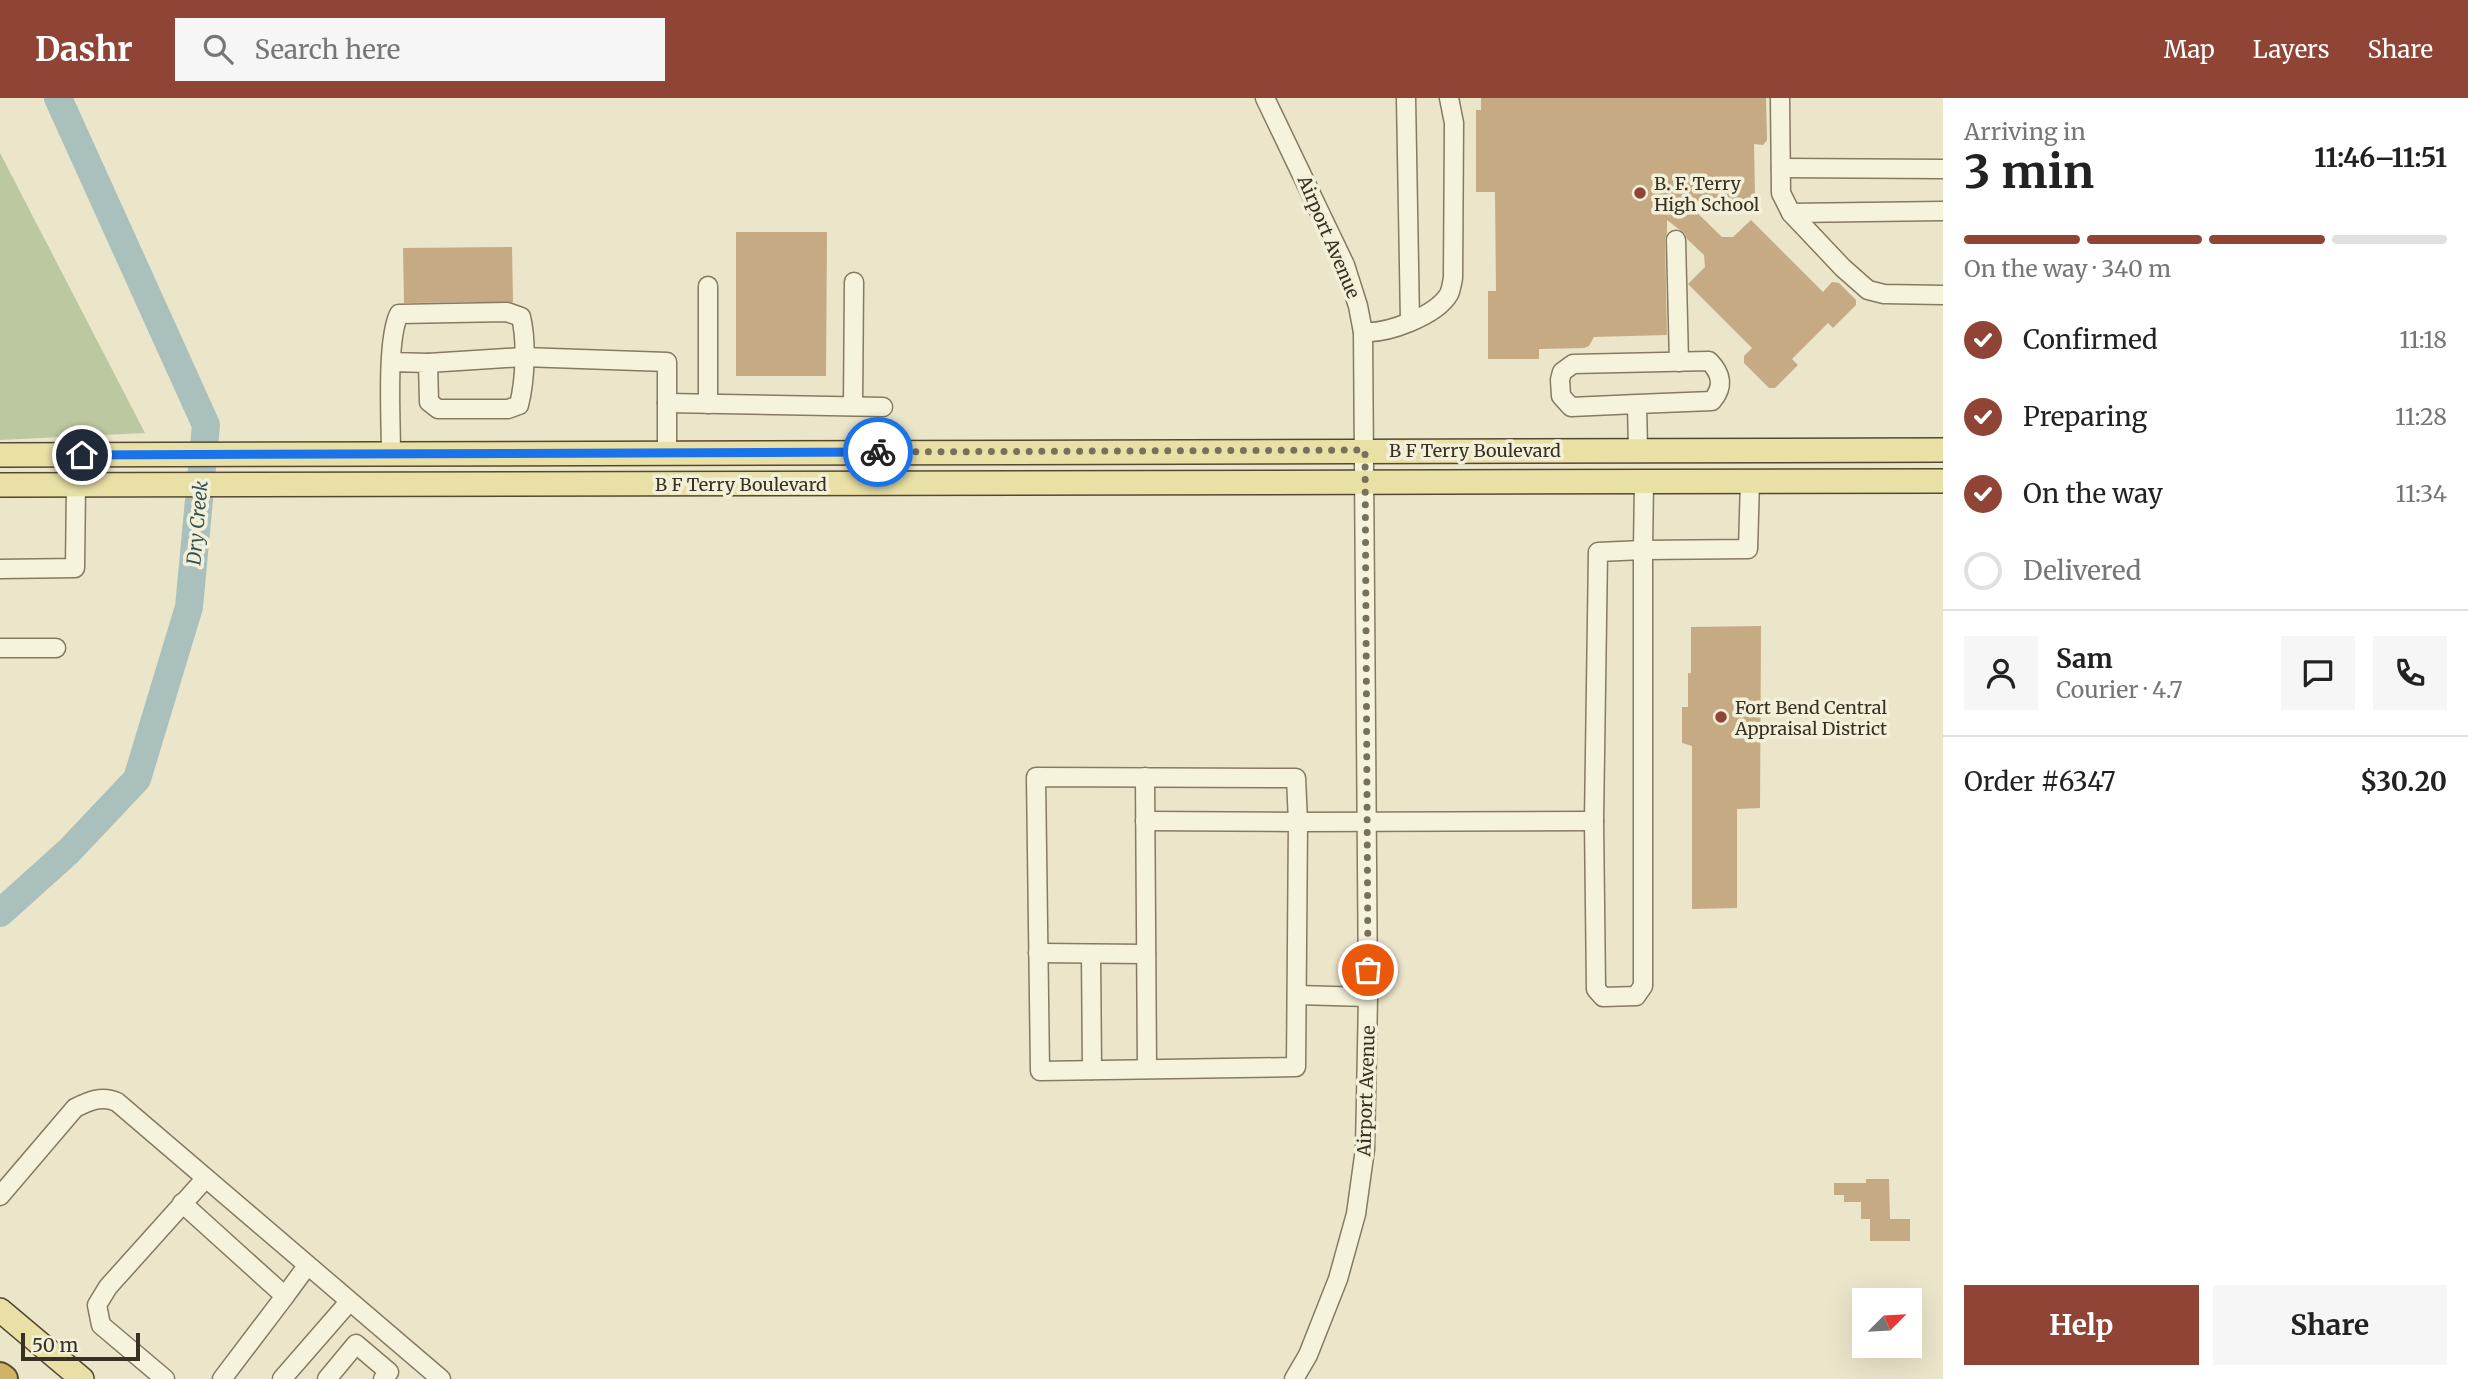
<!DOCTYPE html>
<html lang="en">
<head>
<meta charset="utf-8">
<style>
  :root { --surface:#fff; --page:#f6f6f6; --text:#222; --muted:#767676; --line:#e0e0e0; --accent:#8f4436 }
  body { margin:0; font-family:Merriweather,serif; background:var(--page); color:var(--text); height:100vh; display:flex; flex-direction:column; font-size:26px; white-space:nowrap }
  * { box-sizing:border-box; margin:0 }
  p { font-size:23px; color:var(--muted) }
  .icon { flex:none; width:38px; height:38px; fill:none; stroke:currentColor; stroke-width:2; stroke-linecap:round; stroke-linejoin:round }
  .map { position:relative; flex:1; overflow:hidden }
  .sheet { display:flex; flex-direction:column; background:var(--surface); width:525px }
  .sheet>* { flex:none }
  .needle { width:46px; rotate:66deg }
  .buttons { position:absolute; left:1852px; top:1190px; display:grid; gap:14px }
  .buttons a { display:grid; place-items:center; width:70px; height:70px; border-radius:0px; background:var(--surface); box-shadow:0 7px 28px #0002; font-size:35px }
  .scale { position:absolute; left:21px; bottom:18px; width:119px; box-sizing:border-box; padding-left:7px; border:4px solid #383022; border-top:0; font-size:19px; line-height:24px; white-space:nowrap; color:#383022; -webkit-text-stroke:5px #f3f0d9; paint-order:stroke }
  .pin { position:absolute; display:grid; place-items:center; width:60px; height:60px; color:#fff; margin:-30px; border:4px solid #fff; border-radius:50%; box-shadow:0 2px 7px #0007 }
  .courier { position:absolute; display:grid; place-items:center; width:70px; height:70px; margin:-35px; border:5px solid #1a73e8; border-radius:50%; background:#fff; color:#222; box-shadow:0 2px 9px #0007 }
  .summary em { font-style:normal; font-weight:700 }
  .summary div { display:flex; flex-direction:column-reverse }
  .summary { display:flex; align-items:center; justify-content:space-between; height:119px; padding:0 21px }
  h1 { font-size:46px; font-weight:700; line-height:52px }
  .bar { display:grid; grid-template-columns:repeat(4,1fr); gap:10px 7px; align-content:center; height:84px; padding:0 21px }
  .bar i { height:9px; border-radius:5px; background:var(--line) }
  .bar .current { background:var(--accent) }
  .bar p { grid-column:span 4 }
  .line { display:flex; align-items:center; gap:18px; padding:0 21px; border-top:2px solid var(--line) }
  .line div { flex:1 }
  .round { display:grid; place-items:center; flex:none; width:74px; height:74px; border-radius:0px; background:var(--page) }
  ol { padding:0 21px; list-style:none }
  li { display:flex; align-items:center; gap:21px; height:77px }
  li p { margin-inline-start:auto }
  li .icon { padding:7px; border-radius:50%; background:var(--accent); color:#fff; stroke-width:4 }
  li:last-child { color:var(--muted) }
  li i { width:38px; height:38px; border:4px solid var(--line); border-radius:50% }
  .cta { display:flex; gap:14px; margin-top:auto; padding:14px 21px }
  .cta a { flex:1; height:80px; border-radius:0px; background:var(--accent); color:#fff; font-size:28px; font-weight:700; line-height:80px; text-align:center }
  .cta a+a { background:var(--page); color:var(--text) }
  header { display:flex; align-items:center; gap:42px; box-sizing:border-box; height:98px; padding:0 35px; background:var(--accent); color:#fff }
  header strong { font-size:33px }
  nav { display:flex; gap:38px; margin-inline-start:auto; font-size:24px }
  .search { width:490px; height:63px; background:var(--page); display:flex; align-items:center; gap:18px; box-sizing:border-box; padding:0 24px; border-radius:0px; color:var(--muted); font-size:26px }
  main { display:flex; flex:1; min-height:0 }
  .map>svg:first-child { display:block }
  .green { fill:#bcc89f }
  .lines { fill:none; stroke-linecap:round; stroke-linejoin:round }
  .stream { stroke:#718e8b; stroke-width:4.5 }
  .river { stroke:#aac0bd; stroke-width:28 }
  .building { fill:#c5aa84 }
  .minor-casing { stroke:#867a60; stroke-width:21 }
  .major-casing { stroke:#544833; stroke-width:26 }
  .highway-casing { stroke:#544833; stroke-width:30 }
  .minor { stroke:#f6f3dd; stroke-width:18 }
  .major { stroke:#e9e0a6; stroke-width:23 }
  .highway { stroke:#d1b364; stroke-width:26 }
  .done { stroke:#77705d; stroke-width:7; stroke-dasharray:0 12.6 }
  .route { stroke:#1a73e8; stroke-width:9 }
  .poi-dot { fill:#8f4436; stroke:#f3f0d9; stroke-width:2.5 }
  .labels { text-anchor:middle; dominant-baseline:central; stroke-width:7; stroke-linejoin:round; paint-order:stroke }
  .poi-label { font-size:18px; fill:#383022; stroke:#f3f0d9; text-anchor:start }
  .street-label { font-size:18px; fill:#383022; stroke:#f3f0d9 }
  .water-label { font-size:19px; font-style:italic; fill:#335256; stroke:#f3f0d9 }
</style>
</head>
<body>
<header>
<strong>Dashr</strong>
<div class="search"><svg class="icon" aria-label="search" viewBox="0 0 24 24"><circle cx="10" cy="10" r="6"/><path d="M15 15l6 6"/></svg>Search here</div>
<nav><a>Map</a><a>Layers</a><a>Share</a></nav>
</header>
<main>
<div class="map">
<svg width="1943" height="1281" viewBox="0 0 1943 1281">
  <rect width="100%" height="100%" fill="#ebe6ca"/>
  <!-- green -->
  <polygon class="green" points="0,55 145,335 0,342"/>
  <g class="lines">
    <!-- stream -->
    <polyline class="stream" points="61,7 71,0"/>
    <!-- river -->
    <polyline class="river" points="0,815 69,753 137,681 189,509 206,327 58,0"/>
  </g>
  <!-- building -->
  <g class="building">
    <polygon points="1481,0 1766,0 1767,42 1763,47 1754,46 1755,97 1752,101 1686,104 1722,139 1733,139 1751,122 1823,194 1832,184 1839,185 1856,202 1856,207 1833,230 1828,225 1792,261 1798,267 1775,290 1769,290 1744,265 1744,258 1752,250 1688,186 1705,169 1704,157 1687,141 1685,136 1667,122 1667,135 1665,142 1667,237 1594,239 1589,248 1584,250 1539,251 1539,261 1488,261 1488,193 1496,193 1495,94 1476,94 1476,12 1481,12"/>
    <polygon points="736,134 827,134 826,278 736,278"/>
    <polygon points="512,149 513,204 404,205 403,150"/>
    <polygon points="1761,528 1760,710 1737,711 1737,810 1692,811 1692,648 1682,645 1682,609 1688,609 1688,575 1691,575 1691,529"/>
    <polygon points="1866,1081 1889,1081 1890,1121 1910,1121 1910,1143 1870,1143 1870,1121 1861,1121 1861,1104 1844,1104 1844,1097 1834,1097 1834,1085 1866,1085"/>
  </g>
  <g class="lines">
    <defs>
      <g id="minor">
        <polyline points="1265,0 1345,167 1358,208 1363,234 1368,899 1365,1051 1356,1116 1338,1181 1308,1257 1294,1281"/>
        <polyline points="1406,0 1410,223"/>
        <polyline points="1780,0 1781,95 1791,115 1843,170 1868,192 1884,196 1943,197"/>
        <polyline points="1781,70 1943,71"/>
        <polyline points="1791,115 1943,113"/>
        <polyline points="1676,142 1679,264"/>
        <path d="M1363 234C1387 236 1436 218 1449 196 1451 192 1452 185 1453 180L1454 25 1449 0"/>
        <polyline points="428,265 523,259 667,264 667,355"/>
        <polyline points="667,305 883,309"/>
        <polyline points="708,306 708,188"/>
        <path d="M1637 306 1571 309 1561 298 1560 282 1562 274 1573 266 1709 263C1722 276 1724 289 1712 303L1637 306 1638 352"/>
        <polyline points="853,308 854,184"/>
        <path d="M391 356C391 322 386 243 399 216L507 214 521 219C527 244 525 283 519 307L508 311H438L429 304 428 265 392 264"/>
        <polyline points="1644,383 1643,452 1748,451 1750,383"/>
        <polygon points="1643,452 1643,888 1636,898 1603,899 1596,891 1594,723 1598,454"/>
        <polyline points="0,471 75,470 76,387"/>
        <polyline points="0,550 56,550"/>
        <polyline points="1145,679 1147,971"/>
        <polyline points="1145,723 1298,724 1296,680 1036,679 1040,973 1296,969 1298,724 1594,723"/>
        <polyline points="1038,855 1146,856"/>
        <polyline points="1091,856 1092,972"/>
        <polyline points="1297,897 1368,899"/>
        <path d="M0 1098 75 1010C89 1003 102 997 117 1004L441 1281"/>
        <polyline points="182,1105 285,1198 222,1281"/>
        <polyline points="285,1198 307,1168"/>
        <polyline points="165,1281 101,1227 97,1207 108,1189 205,1081"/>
        <polyline points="282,1281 349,1204"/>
        <polyline points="327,1281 356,1246 389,1274 383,1281"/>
      </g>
      <g id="major">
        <polyline points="0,357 1943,352"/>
        <polyline points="0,387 1943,383"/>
        <polyline points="0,1212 82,1281"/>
      </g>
      <polyline id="highway" points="0,1278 4,1281"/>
    </defs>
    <!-- minor casing -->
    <use href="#minor" class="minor-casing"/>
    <!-- major casing -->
    <use href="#major" class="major-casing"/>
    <!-- highway casing -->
    <use href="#highway" class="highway-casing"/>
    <!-- minor -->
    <use href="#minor" class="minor"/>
    <!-- major -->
    <use href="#major" class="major"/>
    <!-- highway -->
    <use href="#highway" class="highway"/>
  </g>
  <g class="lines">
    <!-- done -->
    <polyline class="done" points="878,354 1365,352 1368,872"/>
    <!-- route -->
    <polyline class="route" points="82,357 878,354"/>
  </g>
  <!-- markers -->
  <g class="poi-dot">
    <circle cx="1640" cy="95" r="7"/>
    <circle cx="1721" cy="619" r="7"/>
  </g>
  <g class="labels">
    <!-- poi labels -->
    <g class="poi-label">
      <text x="1654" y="85">B. F. Terry<tspan x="1654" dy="21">High School</tspan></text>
      <text x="1735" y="609">Fort Bend Central<tspan x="1735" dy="21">Appraisal District</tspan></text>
    </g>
    <!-- street labels -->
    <g class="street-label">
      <text transform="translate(1329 139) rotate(67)">Airport Avenue</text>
      <text x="1475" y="352">B F Terry Boulevard</text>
      <text x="741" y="386">B F Terry Boulevard</text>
      <text transform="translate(1366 993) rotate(-88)">Airport Avenue</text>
    </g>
    <!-- water labels -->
    <g class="water-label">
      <text transform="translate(197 425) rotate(-85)">Dry Creek</text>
    </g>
  </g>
</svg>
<div class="buttons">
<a><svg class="needle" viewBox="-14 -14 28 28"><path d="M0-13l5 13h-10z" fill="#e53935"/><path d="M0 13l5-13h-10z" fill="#767676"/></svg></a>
</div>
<div class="scale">50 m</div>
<div class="pin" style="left:1368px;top:872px;background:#ea580c"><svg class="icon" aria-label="bag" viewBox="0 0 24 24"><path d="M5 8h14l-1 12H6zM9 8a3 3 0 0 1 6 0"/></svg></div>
<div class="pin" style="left:82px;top:357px;background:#1f2937"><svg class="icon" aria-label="home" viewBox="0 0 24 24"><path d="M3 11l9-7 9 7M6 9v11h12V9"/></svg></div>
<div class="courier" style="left:878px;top:354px"><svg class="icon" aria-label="bike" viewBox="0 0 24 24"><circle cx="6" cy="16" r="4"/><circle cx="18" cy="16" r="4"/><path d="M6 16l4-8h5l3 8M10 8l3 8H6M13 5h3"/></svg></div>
</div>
<section class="sheet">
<div class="summary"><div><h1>3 min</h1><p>Arriving in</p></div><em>11:46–11:51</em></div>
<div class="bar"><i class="current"></i><i class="current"></i><i class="current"></i><i></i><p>On the way · 340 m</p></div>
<ol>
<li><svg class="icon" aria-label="check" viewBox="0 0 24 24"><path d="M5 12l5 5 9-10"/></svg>Confirmed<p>11:18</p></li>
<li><svg class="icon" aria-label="check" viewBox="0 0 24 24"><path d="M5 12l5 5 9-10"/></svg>Preparing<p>11:28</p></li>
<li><svg class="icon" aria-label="check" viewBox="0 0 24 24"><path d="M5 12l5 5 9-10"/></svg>On the way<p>11:34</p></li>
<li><i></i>Delivered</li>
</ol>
<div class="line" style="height:126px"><a class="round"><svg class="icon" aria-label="person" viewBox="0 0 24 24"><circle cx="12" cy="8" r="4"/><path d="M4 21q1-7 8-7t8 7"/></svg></a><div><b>Sam</b><p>Courier · 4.7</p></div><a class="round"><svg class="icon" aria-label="chat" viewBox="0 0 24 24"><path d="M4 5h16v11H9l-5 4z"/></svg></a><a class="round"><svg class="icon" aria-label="phone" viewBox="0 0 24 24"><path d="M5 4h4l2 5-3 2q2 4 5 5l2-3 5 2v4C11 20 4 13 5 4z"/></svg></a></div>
<div class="line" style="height:91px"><div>Order #6347</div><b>$30.20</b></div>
<div class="cta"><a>Help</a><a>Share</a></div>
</section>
</main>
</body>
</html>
